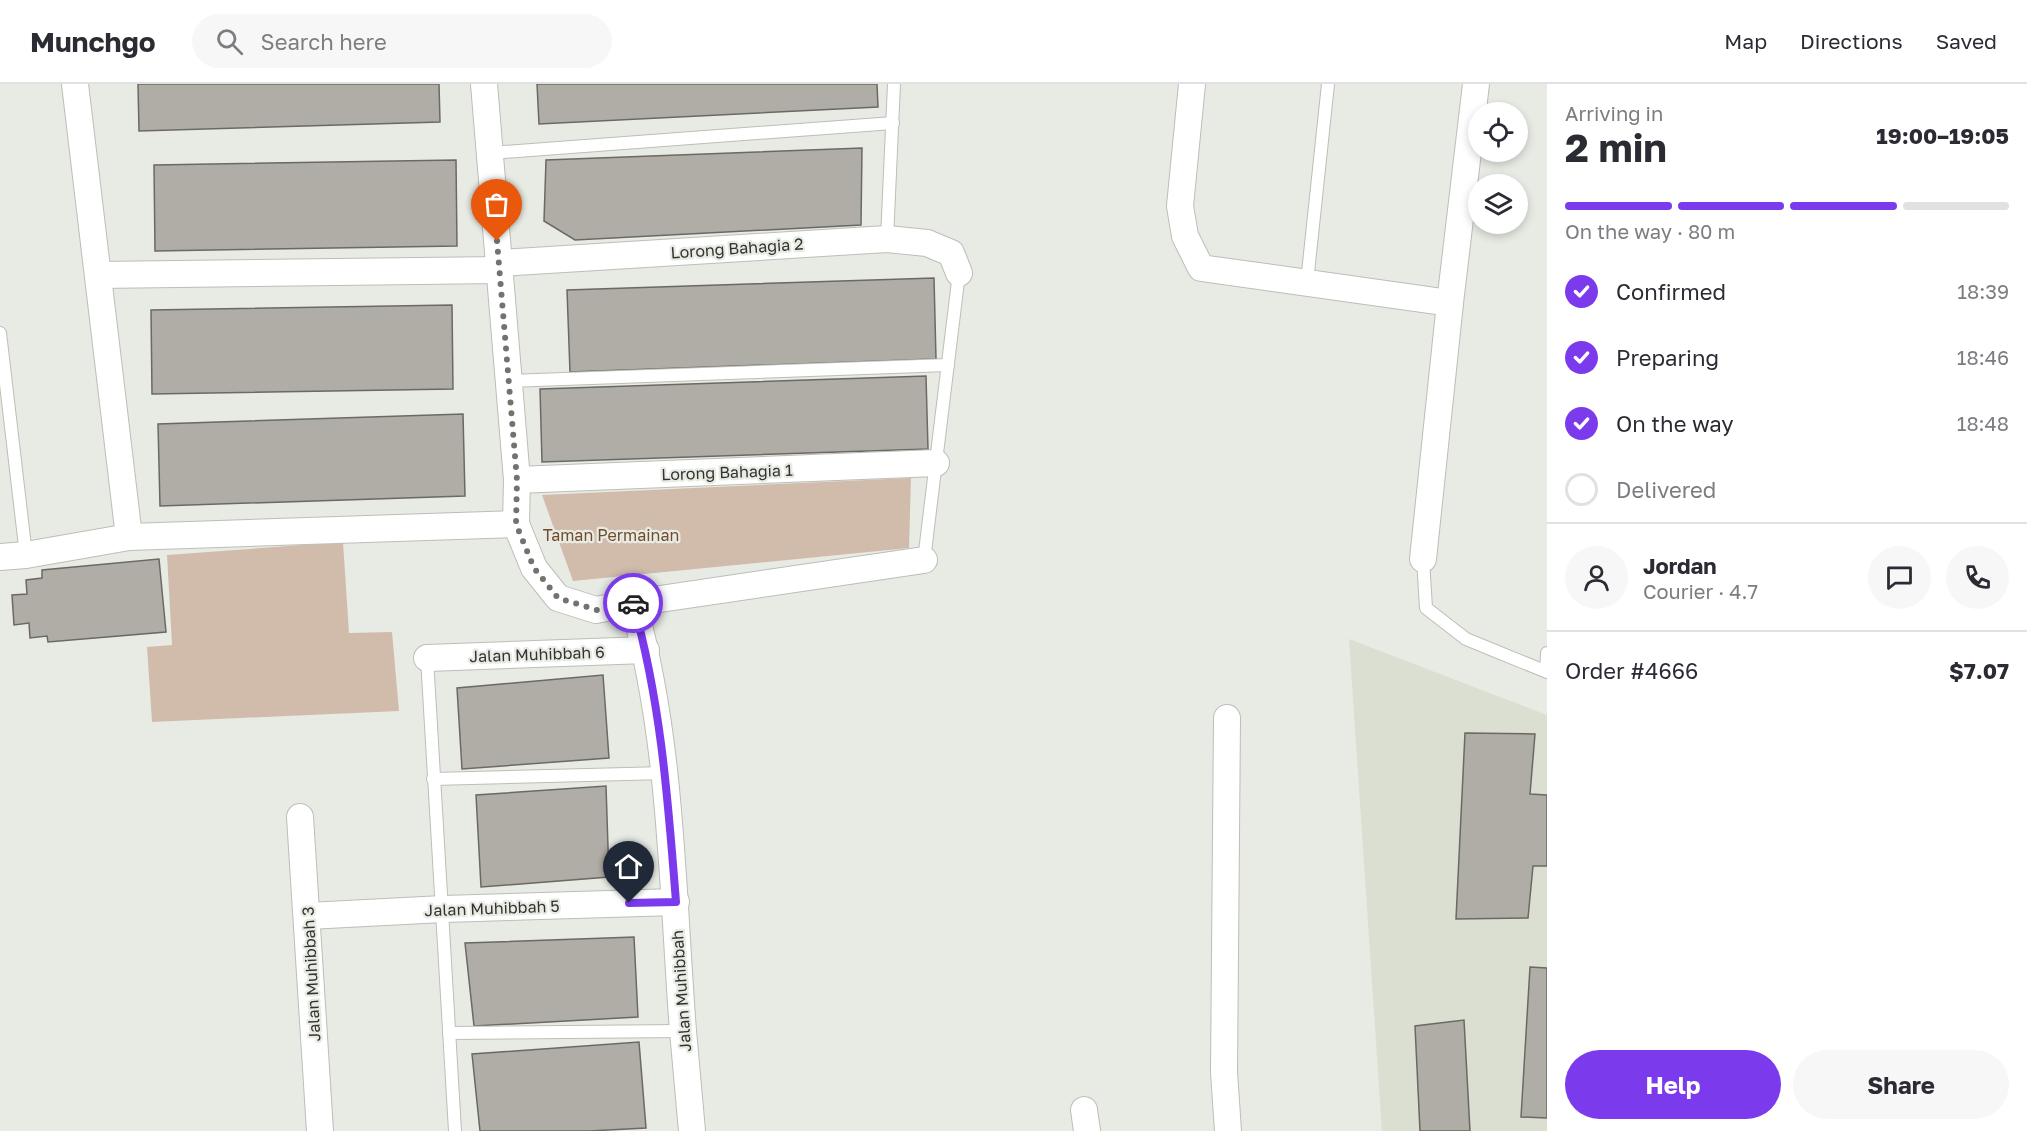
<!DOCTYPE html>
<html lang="en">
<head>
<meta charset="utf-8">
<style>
  :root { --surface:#fff; --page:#f7f7f7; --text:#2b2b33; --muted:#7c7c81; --line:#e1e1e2; --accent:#7c3aed }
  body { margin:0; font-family:"Golos Text",sans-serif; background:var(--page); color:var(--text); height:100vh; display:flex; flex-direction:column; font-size:22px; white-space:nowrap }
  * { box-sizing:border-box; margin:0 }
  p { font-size:20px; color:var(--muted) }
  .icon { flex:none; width:33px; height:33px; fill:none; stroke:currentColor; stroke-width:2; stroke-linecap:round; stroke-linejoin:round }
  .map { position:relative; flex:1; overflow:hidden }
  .sheet { display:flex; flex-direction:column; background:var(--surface); width:480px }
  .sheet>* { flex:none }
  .buttons { position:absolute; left:1468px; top:18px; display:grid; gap:12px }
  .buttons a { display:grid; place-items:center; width:60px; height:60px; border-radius:50%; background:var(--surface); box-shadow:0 3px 9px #0003; font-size:30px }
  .pin { position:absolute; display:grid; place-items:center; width:51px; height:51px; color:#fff; margin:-62px -26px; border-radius:50% 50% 50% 0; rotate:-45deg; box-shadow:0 0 6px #0007 }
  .pin .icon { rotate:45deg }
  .courier { position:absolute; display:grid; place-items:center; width:60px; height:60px; margin:-30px; border:4px solid #7c3aed; border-radius:50%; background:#fff; color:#222; box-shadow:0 2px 8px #0007 }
  .headline em { font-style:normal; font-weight:700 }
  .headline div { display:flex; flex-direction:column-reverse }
  .headline { display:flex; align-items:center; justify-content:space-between; height:102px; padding:0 18px }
  h1 { font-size:39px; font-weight:700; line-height:45px }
  .bar { display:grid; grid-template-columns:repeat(4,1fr); gap:9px 6px; align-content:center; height:72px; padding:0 18px }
  .bar i { height:8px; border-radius:4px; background:var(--line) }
  .bar .active { background:var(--accent) }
  .bar p { grid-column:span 4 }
  .line { display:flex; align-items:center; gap:15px; padding:0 18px; border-top:2px solid var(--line) }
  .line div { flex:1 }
  .round { display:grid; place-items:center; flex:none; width:63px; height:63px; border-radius:32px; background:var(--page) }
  ol { padding:0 18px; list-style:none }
  li { display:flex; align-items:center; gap:18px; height:66px }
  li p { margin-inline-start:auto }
  li .icon { padding:6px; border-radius:50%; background:var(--accent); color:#fff; stroke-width:4 }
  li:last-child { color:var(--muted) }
  li i { width:33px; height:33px; border:3px solid var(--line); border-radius:50% }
  .primary-button { display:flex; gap:12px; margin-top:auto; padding:12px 18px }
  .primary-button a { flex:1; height:69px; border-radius:36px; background:var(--accent); color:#fff; font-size:24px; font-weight:700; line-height:69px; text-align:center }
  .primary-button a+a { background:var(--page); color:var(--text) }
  header { display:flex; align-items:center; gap:36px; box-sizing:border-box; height:84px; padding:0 30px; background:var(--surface); border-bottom:2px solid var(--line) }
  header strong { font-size:28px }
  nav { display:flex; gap:33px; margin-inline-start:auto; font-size:21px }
  .search { width:420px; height:54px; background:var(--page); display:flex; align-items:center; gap:15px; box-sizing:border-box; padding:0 21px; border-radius:33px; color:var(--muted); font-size:22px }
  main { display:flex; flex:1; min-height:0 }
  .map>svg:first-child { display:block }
  .built { fill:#dadfd1 }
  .green { fill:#d1bcac }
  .building { fill:#afada6; stroke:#6b6963; stroke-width:1.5 }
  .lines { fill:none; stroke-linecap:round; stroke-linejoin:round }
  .lane-casing { stroke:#bcbeb8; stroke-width:14 }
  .street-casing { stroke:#bcbeb8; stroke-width:28 }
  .lane { stroke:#fff; stroke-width:12 }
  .street { stroke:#fff; stroke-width:26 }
  .done { stroke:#72736f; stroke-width:6; stroke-dasharray:0 10.8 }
  .route { stroke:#7c3aed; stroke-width:8 }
  .labels { text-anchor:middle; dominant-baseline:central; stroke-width:4.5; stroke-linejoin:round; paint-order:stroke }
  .street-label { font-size:16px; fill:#323330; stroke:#e8ebe4 }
  .park-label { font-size:16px; fill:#724c2a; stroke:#e8ebe4 }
</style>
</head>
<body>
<header>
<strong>Munchgo</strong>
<div class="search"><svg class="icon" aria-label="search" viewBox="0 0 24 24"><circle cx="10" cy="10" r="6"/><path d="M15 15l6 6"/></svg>Search here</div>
<nav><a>Map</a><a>Directions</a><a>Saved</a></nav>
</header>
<main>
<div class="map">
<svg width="1547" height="1047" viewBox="0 0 1547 1047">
  <rect width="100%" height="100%" fill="#e8ebe4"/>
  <!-- built -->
  <polygon class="built" points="1349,555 1547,631 1547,1047 1382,1047"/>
  <!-- green -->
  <g class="green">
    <polygon points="911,394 909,464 573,497 542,411"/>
    <polygon points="343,458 349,549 392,548 399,627 152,638 147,563 172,561 167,471"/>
  </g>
  <!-- building -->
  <g class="building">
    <polygon points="138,0 439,0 440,38 139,47"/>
    <polygon points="537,0 877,0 878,23 539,40"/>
    <polygon points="862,64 861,141 575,156 544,137 546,76"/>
    <polygon points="456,76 457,162 155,167 154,81"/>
    <polygon points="934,194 936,275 570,288 567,206"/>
    <polygon points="452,221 453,305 152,310 151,226"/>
    <polygon points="926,292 928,365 542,378 540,305"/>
    <polygon points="463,330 465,412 160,422 158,340"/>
    <polygon points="159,475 166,548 48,558 47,552 30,554 29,539 14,541 12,511 27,510 26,496 42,494 42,486"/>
    <polygon points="603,591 609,674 462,685 457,604"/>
    <polygon points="1465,649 1535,650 1530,710 1547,711 1547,782 1533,782 1528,834 1456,835"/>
    <polygon points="606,702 609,793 481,803 476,711"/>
    <polygon points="634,853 638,933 474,942 465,859"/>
    <polygon points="1530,883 1547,884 1547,1034 1521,1033"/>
    <polygon points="1464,936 1470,1047 1420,1047 1415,942"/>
    <polygon points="639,958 646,1044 589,1047 480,1047 472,970"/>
  </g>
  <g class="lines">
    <defs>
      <g id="lane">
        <polyline points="490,69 893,39"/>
        <polyline points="887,155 894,0"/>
        <polyline points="1307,198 1328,0"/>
        <polyline points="0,249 26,471"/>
        <polyline points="509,297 948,281"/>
        <polyline points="1423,475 1426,524 1466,555 1547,588"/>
        <polyline points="924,476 959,189"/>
        <polyline points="427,574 455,1047"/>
        <polyline points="1546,587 1547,569"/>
        <polyline points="433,695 666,689"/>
        <polyline points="449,949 683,947"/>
      </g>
      <g id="street">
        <polyline points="75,0 129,453"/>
        <polyline points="484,0 517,396 516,440 534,484 558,514 596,526 633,519 924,476"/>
        <polyline points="1192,0 1180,122 1185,152 1201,184 1450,219"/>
        <polyline points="499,179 887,155 927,159 951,169 959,189"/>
        <polyline points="98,191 500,186"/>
        <polyline points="517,396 936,379"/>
        <polyline points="0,473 26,471 129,453 516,440"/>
        <polyline points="1423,475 1450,219 1476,0"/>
        <path d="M633 519C672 658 672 803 683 947 686 981 689 1014 692 1047"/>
        <polyline points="427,574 646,566"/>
        <polyline points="1227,634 1224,988 1228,1047"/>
        <polyline points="300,733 320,1047"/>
        <polyline points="308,832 443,825 676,818"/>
        <polyline points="1084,1026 1087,1047"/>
      </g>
    </defs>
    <!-- lane casing -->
    <use href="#lane" class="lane-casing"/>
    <!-- street casing -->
    <use href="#street" class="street-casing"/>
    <!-- lane -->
    <use href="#lane" class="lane"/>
    <!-- street -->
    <use href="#street" class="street"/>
  </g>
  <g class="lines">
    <!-- done -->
    <polyline class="done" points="497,157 517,396 516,440 534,484 558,514 597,526 633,519"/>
    <!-- route -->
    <path class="route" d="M629 819 676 818C668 716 661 618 633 519"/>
  </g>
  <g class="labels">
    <!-- street labels -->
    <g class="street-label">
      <text transform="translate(737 164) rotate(-4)">Lorong Bahagia 2</text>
      <text transform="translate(727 388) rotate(-2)">Lorong Bahagia 1</text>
      <text transform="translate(537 570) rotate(-2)">Jalan Muhibbah 6</text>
      <text transform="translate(492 824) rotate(-2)">Jalan Muhibbah 5</text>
      <text transform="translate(311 890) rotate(-93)">Jalan Muhibbah 3</text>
      <text transform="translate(681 907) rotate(-94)">Jalan Muhibbah</text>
    </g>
    <!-- park labels -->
    <g class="park-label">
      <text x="611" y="451">Taman Permainan</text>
    </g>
  </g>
</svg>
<div class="buttons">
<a><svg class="icon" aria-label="locate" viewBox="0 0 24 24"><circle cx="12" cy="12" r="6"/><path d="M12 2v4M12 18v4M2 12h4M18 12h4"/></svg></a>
<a><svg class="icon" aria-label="layers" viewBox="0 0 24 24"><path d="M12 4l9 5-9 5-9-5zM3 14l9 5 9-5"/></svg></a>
</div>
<div class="pin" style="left:497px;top:157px;background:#ea580c"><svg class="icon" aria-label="bag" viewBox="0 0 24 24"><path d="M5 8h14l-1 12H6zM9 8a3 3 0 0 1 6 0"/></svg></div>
<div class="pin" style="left:629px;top:819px;background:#1f2937"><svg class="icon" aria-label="home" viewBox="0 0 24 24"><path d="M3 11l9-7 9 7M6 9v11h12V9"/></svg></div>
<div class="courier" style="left:633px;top:519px"><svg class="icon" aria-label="car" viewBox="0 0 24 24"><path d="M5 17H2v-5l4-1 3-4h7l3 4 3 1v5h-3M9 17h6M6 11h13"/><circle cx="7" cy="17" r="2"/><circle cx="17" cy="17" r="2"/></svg></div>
</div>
<section class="sheet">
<div class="headline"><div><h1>2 min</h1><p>Arriving in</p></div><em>19:00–19:05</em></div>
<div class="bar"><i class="active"></i><i class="active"></i><i class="active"></i><i></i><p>On the way · 80 m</p></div>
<ol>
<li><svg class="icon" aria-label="check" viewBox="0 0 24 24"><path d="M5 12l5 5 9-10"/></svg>Confirmed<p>18:39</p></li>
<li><svg class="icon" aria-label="check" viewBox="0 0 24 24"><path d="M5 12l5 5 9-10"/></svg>Preparing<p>18:46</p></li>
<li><svg class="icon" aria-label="check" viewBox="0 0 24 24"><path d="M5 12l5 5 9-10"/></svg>On the way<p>18:48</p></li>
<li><i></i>Delivered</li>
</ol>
<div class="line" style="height:108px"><a class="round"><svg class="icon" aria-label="person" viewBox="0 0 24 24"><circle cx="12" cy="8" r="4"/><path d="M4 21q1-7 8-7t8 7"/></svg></a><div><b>Jordan</b><p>Courier · 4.7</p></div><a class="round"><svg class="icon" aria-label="chat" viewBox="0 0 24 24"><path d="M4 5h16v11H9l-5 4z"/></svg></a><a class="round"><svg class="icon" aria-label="phone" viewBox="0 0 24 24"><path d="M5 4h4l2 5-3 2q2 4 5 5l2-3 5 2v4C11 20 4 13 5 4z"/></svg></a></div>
<div class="line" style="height:78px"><div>Order #4666</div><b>$7.07</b></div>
<div class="primary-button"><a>Help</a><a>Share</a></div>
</section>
</main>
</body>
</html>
